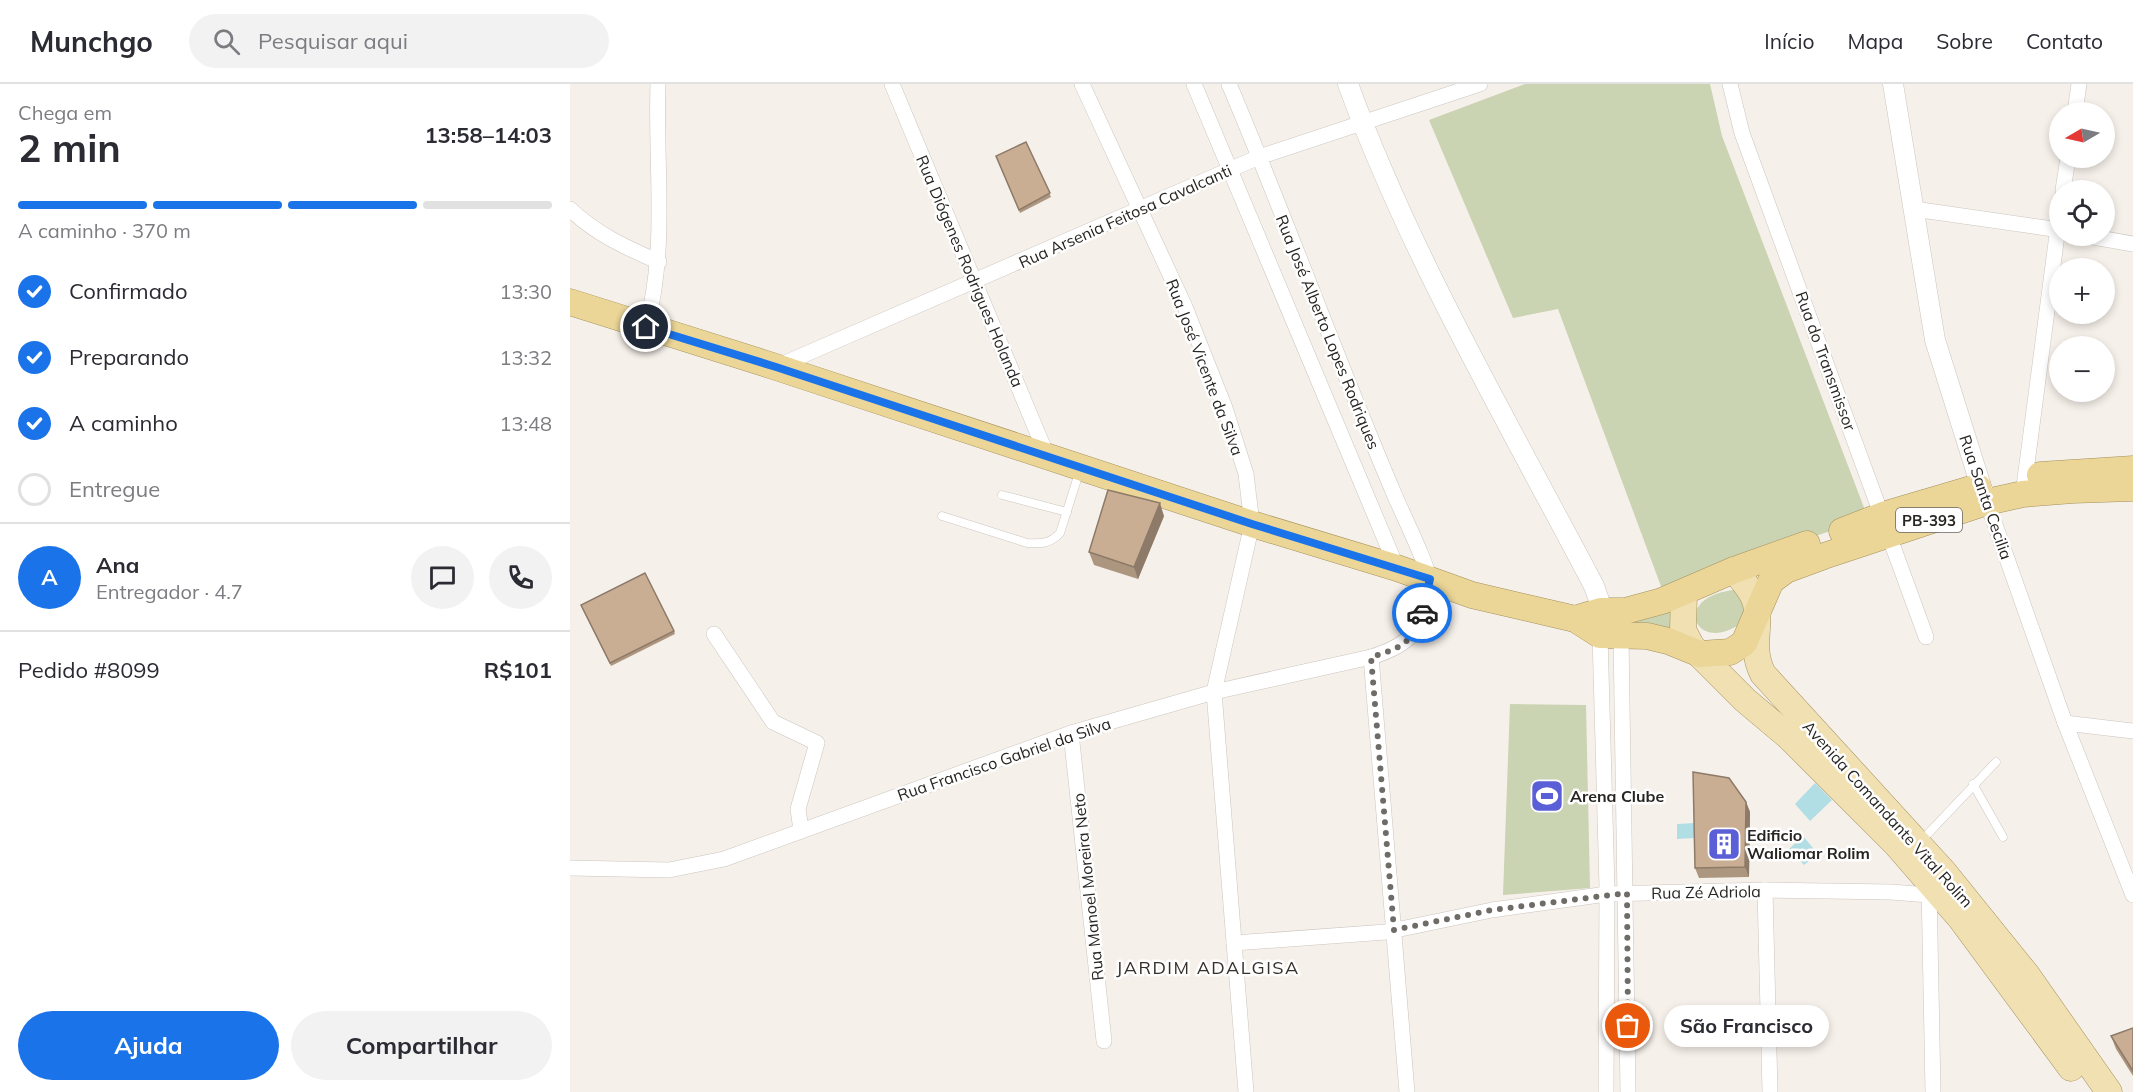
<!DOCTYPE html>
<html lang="pt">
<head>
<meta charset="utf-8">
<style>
  :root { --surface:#fff; --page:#f2f2f3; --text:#2b2b33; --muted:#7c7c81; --line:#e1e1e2; --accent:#1a73e8 }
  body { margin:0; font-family:Mulish,sans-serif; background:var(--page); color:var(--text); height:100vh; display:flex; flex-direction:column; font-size:22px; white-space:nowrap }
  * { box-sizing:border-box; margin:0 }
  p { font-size:20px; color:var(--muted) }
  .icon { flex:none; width:33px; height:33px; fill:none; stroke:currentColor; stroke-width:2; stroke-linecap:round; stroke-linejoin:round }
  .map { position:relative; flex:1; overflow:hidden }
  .side { display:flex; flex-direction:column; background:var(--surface); width:570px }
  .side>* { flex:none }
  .needle { width:39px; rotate:261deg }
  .tools { position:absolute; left:1479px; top:18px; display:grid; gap:12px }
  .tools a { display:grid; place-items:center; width:66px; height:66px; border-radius:50%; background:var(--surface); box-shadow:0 3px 9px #0003; font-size:30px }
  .pin { position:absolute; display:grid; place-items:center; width:51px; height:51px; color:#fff; margin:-26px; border:3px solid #fff; border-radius:50%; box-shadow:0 2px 6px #0007 }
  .courier { position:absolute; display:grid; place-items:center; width:60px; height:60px; margin:-30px; border:4px solid #1a73e8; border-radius:50%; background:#fff; color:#222; box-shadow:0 2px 8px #0007 }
  .bubble { position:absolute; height:42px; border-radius:21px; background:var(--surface); box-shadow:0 3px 9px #0003; font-size:20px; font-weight:700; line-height:42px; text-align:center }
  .head em { font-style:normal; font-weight:700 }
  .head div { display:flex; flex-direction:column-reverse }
  .head { display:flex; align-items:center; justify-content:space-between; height:102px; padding:0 18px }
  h1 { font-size:39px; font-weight:700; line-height:45px }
  .bar { display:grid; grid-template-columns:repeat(4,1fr); gap:9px 6px; align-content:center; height:72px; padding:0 18px }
  .bar i { height:8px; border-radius:4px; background:var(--line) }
  .bar .on { background:var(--accent) }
  .bar p { grid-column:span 4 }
  .line { display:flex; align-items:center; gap:15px; padding:0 18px; border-top:2px solid var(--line) }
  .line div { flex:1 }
  .round { display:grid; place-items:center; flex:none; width:63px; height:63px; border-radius:32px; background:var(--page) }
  ol { padding:0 18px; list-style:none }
  li { display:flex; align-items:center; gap:18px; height:66px }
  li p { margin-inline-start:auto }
  li .icon { padding:6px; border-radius:50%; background:var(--accent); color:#fff; stroke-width:4 }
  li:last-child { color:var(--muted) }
  li i { width:33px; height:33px; border:3px solid var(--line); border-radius:50% }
  .action { display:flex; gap:12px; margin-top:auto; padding:12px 18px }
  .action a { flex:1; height:69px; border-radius:36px; background:var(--accent); color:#fff; font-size:24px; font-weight:700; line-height:69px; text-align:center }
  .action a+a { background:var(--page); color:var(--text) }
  header { display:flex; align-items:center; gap:36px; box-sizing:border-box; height:84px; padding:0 30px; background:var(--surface); border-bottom:2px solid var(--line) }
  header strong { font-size:28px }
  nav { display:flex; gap:33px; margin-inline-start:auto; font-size:21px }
  .search { width:420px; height:54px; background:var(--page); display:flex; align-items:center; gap:15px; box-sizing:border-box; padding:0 21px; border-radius:33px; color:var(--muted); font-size:22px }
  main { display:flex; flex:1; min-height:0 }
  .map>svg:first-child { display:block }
  .green { fill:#cad3b2 }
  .water { fill:#b0dee4 }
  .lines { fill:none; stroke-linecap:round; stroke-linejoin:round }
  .service-casing { stroke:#ccc5bf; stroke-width:9 }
  .minor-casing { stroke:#ccc5bf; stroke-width:16 }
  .tertiary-casing { stroke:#ccc5bf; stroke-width:21 }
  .primary-casing { stroke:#a3925e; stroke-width:27 }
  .trunk-casing { stroke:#a3925e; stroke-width:27 }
  .service { stroke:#fff; stroke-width:8 }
  .minor { stroke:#fff; stroke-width:15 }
  .tertiary { stroke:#fff; stroke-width:20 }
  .primary { stroke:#f0e0b2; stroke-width:26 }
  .trunk { stroke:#ebd698; stroke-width:26 }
  .wall { fill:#ad967f }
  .shaded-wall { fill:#8d7a68 }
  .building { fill:#c9ae94; stroke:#8d7a68; stroke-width:1.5 }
  .done { stroke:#6f6c68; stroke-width:6; stroke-dasharray:0 10.8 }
  .route { stroke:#1a73e8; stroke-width:8 }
  .labels { text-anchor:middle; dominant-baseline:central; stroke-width:5; stroke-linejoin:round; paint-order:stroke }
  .shield { fill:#fefefe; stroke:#686664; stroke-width:1.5 }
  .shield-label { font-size:15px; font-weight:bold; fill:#272522 }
  .street-label { font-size:16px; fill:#272522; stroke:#fefefe }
  .poi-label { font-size:16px; font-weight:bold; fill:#272522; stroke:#fefefe; text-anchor:start }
  .neighbourhood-label { font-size:18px; letter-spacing:1.5px; fill:#35302b; stroke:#fefefe }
</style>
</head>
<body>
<header>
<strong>Munchgo</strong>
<div class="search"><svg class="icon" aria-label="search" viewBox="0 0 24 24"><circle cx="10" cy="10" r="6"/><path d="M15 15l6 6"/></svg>Pesquisar aqui</div>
<nav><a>Início</a><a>Mapa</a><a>Sobre</a><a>Contato</a></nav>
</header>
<main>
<section class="side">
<div class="head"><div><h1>2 min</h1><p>Chega em</p></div><em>13:58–14:03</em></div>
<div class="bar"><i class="on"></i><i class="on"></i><i class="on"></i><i></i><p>A caminho · 370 m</p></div>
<ol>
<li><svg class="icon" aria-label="check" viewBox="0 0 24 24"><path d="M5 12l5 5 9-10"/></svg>Confirmado<p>13:30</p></li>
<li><svg class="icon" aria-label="check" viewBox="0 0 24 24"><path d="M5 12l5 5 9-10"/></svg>Preparando<p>13:32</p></li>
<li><svg class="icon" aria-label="check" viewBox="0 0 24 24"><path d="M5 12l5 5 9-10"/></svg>A caminho<p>13:48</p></li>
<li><i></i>Entregue</li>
</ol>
<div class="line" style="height:108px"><b class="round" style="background:var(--accent);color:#fff">A</b><div><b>Ana</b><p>Entregador · 4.7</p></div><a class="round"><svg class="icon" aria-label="chat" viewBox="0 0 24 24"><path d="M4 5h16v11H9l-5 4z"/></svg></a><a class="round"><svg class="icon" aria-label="phone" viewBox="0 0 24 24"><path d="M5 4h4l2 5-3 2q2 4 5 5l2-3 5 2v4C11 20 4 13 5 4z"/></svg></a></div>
<div class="line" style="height:78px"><div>Pedido #8099</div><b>R$101</b></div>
<div class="action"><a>Ajuda</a><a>Compartilhar</a></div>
</section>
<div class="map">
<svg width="1563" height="1008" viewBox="0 0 1563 1008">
  <rect width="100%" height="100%" fill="#f6f0ea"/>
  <!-- green -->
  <g class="green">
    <polygon points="955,0 1140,0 1152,52 1298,434 1092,505 988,225 943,234 859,36"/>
    <path d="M1164 506 1172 508 1177 515 1173 538C1126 573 1099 513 1164 506Z"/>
    <polygon points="1104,523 1107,550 1049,541"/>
    <polygon points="940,620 1016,621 1020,804 933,811"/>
  </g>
  <!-- water -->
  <g class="water">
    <polygon points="1245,699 1262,716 1240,737 1225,720"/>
    <polygon points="1125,739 1125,754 1107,755 1107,740"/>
    <polygon points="1233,752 1248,770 1234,781 1219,765"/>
  </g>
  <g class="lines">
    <defs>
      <g id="service">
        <polyline points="432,411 497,428"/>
        <path d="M372 432 457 459C470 460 480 460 490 449L510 386"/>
        <polyline points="1403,700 1433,753"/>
        <polyline points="1352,756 1426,678"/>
      </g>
      <g id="minor">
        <polyline points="322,0 478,374"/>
        <polyline points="512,0 615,223 655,324 676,390 682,440 644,608 676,1008"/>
        <polyline points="624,0 827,484"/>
        <polyline points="1160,0 1172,49 1356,553"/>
        <polyline points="1505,28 1509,0"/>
        <polyline points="1493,106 1498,74"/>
        <path d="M0 125C26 150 55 163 89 178"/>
        <polyline points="1344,125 1490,146"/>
        <polyline points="1518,152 1563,160"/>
        <path d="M76 244C98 162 85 83 88 0"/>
        <polyline points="206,283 689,73 910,0"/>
        <polyline points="1453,410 1490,128"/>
        <polyline points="1417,418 1495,639 1563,811"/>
        <polyline points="144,550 203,638 247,659 228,725 231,746"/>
        <polyline points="1030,551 1037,804 1036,1008"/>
        <polyline points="1051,553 1058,1008"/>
        <polyline points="801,573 837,1008"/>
        <polyline points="1495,639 1563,647"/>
        <polyline points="501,649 534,957"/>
        <path d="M0 784 99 786 154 775 501 649 644 608 801 573C844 560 855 543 859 497 860 484 828 421 822 405 765 271 716 134 659 0"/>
        <polyline points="1359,801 1363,1008"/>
        <polyline points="1195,806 1200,1008"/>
        <polyline points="664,859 816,848 922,826 1037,810 1195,806 1321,808 1359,811"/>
      </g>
      <g id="tertiary">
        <path d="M778 0C840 171 939 340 1024 502L1029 516 1031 539"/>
        <polyline points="1323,0 1365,256 1415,415"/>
      </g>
      <g id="primary">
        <path d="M1164 486C1171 495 1180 504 1184 514 1194 538 1178 561 1193 590L1373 787 1457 891 1539 1008"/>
        <polyline points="1114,509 1113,546 1122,563 1175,616 1219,653 1326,760 1391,835 1501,984"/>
      </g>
      <g id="trunk">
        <polyline points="0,218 206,283 682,440 827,484 902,511 1005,535 1030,551 1077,552 1098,557 1130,570 1160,568 1174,559 1201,497 1216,486 1254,472 1417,418 1453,410 1503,406 1563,404"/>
        <polyline points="1470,391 1563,385"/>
        <polyline points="1272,447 1313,431 1408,403"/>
        <polyline points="1005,535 1031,527 1055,527 1092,517 1164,486 1237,460"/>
      </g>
    </defs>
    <!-- service casing -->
    <use href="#service" class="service-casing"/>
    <!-- minor casing -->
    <use href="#minor" class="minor-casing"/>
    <!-- tertiary casing -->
    <use href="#tertiary" class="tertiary-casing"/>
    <!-- primary casing -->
    <use href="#primary" class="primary-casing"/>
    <!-- trunk casing -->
    <use href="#trunk" class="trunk-casing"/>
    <!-- service -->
    <use href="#service" class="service"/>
    <!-- minor -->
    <use href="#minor" class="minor"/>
    <!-- tertiary -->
    <use href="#tertiary" class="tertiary"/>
    <!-- primary -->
    <use href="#primary" class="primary"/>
    <!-- trunk -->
    <use href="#trunk" class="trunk"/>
  </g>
  <!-- wall -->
  <g class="wall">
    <polygon points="456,58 481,113 450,129 426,72"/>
    <polygon points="594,432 568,495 524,481 519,468"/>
    <polygon points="12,524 104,547 105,550 41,582"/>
    <polygon points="1176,718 1180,728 1179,793 1129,794 1125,784"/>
    <polygon points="1563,944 1563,992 1546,965 1541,952"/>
  </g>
  <!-- shaded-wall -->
  <g class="shaded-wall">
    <polygon points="590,419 594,432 568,495 564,483"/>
    <polygon points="1176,718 1180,728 1179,793 1175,783"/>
  </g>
  <!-- building -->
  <g class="building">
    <polygon points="456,58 480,109 449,126 426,72"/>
    <polygon points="538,406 590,419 564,483 519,468"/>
    <polygon points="75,489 104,547 40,579 11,521"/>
    <polygon points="1123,688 1159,694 1176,718 1175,783 1125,784"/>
    <polygon points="1563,944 1563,987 1541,952"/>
  </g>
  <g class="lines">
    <!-- done -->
    <path class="done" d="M852 529C842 560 831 564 801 573L824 846 922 826 1057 809 1058 942"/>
    <!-- route -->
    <polyline class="route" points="76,243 206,283 682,440 860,495 852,529"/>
  </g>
  <!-- icons -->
  <defs>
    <symbol id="stadium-square" viewBox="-11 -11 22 22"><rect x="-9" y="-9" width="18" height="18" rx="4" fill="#5a5fd7" stroke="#fefefe"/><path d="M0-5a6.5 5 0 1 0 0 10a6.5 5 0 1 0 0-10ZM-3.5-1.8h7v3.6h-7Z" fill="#fff"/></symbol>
    <symbol id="building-square" viewBox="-11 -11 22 22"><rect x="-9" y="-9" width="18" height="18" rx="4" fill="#5a5fd7" stroke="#fefefe"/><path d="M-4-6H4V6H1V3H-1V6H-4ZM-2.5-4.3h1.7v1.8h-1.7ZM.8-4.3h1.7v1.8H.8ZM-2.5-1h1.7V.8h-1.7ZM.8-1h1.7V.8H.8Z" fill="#fff"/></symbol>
  </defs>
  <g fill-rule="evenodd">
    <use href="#stadium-square" x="958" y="693" width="38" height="38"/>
    <use href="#building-square" x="1135" y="741" width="38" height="38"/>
  </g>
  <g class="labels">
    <!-- shield labels -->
    <rect class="shield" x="1326" y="424" width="66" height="24" rx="4.5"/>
    <g class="shield-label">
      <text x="1359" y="436">PB-393</text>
    </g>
    <!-- street labels -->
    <g class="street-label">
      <text transform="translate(555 132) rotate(-24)">Rua Arsenia Feitosa Cavalcanti</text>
      <text transform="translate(400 187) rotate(67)">Rua Diógenes Rodrigues Holanda</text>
      <text transform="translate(758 248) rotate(68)">Rua José Alberto Lopes Rodriques</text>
      <text transform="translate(1256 277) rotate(70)">Rua do Transmissor</text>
      <text transform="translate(635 283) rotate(69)">Rua José Vicente da Silva</text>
      <text transform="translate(1416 413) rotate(71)">Rua Santa Cecilia</text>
      <text transform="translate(434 675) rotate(-19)">Rua Francisco Gabriel da Silva</text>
      <text transform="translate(1318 730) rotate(48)">Avenida Comandante Vital Rolim</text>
      <text transform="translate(518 803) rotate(-96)">Rua Manoel Moreira Neto</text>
      <text transform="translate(1136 808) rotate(-1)">Rua Zé Adriola</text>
    </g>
    <!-- poi labels -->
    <g class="poi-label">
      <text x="1000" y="712">Arena Clube</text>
      <text x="1177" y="751">Edificio<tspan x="1177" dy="18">Waliomar Rolim</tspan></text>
    </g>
    <!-- neighbourhood labels -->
    <g class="neighbourhood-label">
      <text x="638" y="883">JARDIM ADALGISA</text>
    </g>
  </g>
</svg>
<div class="tools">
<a><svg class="needle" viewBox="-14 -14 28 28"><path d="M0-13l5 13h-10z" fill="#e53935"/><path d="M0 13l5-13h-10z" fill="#7c7c81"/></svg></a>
<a><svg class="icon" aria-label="locate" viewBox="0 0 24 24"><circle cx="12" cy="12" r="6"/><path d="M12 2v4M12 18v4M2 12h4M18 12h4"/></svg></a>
<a>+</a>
<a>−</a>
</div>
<div class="pin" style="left:1058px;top:942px;background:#ea580c"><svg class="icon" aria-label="bag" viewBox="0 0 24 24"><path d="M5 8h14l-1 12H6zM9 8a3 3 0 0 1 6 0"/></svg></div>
<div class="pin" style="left:76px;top:243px;background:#1f2937"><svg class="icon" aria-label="home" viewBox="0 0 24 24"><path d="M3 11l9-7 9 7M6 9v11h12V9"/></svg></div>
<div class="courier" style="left:852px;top:529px"><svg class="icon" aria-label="car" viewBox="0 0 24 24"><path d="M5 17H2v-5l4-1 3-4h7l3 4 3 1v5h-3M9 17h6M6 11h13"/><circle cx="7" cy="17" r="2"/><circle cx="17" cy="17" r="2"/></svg></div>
<div class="bubble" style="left:1094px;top:921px;width:165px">São Francisco</div>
</div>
</main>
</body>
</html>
